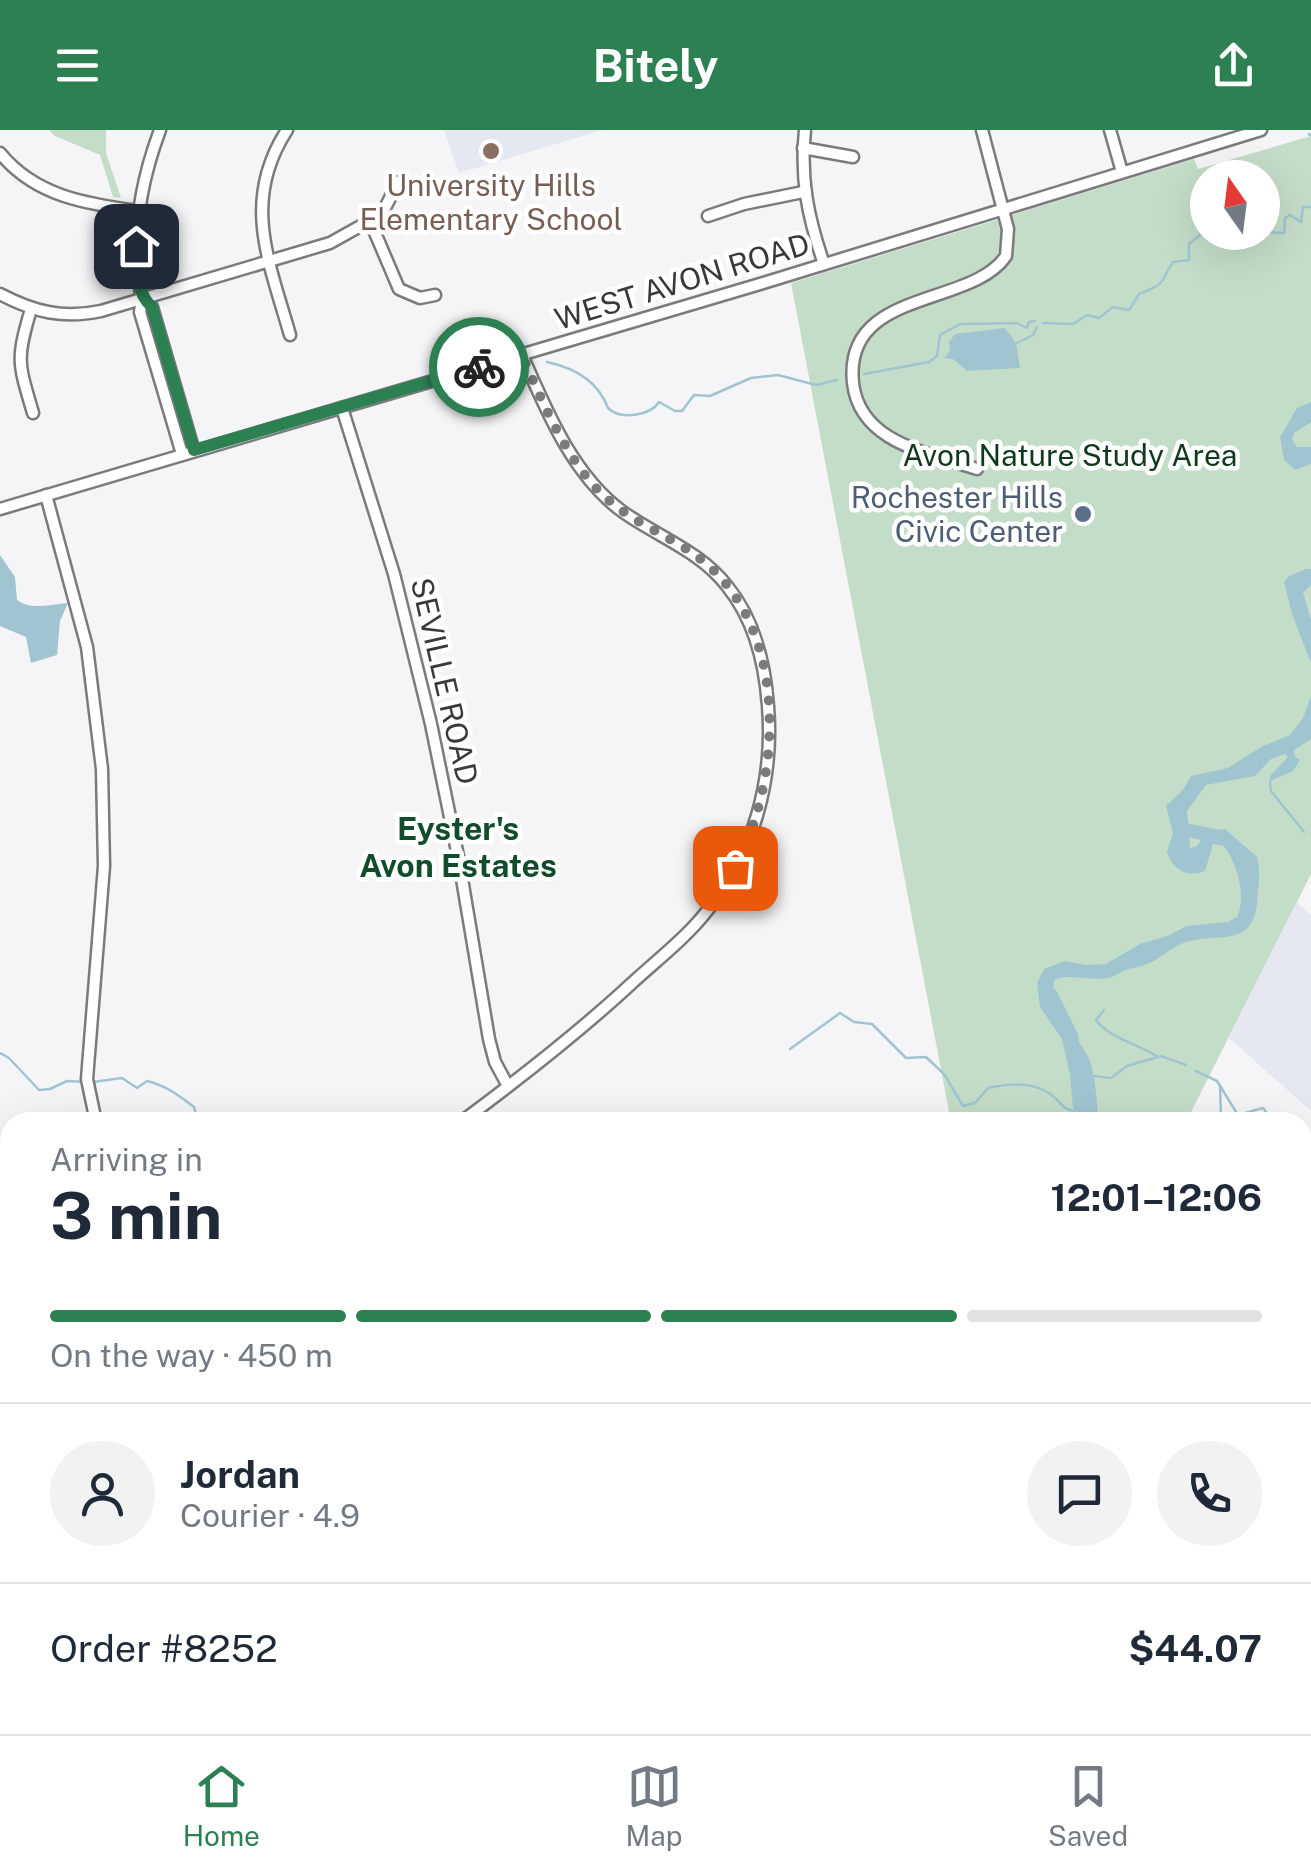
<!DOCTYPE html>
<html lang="en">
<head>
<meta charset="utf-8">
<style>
  :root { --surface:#fff; --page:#f2f2f3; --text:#1f2937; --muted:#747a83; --line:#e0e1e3; --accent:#2d8052 }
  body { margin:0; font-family:"Public Sans",sans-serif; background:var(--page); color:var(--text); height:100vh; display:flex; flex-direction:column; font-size:38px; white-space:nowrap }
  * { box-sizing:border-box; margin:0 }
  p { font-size:32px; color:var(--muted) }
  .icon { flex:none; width:55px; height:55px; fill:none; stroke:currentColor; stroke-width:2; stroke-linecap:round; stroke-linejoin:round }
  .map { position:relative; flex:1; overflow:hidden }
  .drawer { position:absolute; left:0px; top:982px; width:1312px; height:622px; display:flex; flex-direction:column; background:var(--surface); border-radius:30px 30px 0 0; box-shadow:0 10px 40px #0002 }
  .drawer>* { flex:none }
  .needle { width:65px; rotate:346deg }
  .controls { position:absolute; left:1190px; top:30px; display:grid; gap:20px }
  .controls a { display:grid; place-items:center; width:90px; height:90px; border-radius:50%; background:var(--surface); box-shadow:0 10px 40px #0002; font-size:50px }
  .pin { position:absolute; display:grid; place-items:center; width:85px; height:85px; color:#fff; margin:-42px; border-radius:20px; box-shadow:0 5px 15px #0006 }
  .courier { position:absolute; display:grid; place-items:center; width:100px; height:100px; margin:-50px; border:8px solid #2d8052; border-radius:50%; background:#fff; color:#222; box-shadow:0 2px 12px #0007 }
  .head em { font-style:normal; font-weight:700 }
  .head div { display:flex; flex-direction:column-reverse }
  .head { display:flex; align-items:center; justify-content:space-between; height:170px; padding:0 50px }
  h1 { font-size:65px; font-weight:700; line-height:75px }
  .bar { display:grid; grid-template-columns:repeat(4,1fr); gap:15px 10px; align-content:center; height:120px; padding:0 50px }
  .bar i { height:12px; border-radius:8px; background:var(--line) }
  .bar .on { background:var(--accent) }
  .bar p { grid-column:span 4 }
  .line { display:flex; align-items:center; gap:25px; padding:0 50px; border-top:2px solid var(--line) }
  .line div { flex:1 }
  .round { display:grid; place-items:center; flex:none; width:105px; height:105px; border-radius:52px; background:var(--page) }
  header { display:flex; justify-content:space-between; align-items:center; height:130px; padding:0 50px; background:var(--accent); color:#fff; font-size:45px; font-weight:700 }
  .menu { display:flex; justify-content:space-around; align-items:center; height:140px; border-top:2px solid var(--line); background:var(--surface); font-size:28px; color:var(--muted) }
  .menu a { display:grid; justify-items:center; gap:5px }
  .menu .on { color:var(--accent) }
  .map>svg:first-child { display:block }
  .built { fill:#e6e8f1 }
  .green { fill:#c4ddc8; fill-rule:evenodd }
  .water { fill:#a0c5d1 }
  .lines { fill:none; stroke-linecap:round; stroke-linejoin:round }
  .stream { stroke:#a0c5d1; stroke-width:2.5 }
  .river { stroke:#a0c5d1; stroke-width:14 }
  .minor-casing { stroke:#7b7b7d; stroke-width:15 }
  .minor { stroke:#fff; stroke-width:10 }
  .done { stroke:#7b7b7c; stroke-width:10; stroke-dasharray:0 18 }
  .route { stroke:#2d8052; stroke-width:12 }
  .education-dot { fill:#8d6e63; stroke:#fff; stroke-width:4 }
  .service-dot { fill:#5c6f8a; stroke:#fff; stroke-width:4 }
  .labels { text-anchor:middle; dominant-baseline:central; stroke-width:9; stroke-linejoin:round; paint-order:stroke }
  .education-label { font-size:30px; fill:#785e54; stroke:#fff }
  .street-label { font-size:30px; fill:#39393a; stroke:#fff }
  .park-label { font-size:30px; fill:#0e3a1b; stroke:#fff }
  .service-label { font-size:30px; fill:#4e5e75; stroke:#fff; text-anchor:end }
  .neighbourhood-label { font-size:32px; font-weight:bold; fill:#114c2d; stroke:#fff }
</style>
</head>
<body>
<header><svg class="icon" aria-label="menu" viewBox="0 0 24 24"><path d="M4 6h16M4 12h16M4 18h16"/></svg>Bitely<svg class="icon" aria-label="share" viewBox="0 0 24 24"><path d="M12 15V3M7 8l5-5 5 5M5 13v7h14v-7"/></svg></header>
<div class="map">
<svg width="1311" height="1604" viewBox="0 0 1311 1604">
  <rect width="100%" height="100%" fill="#f5f5f7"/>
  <!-- built -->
  <g class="built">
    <polygon points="444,0 603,0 459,43"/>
    <polygon points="1297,772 1311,785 1311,981 1229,908"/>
    <polygon points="1311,1065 1311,1604 1217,1604 1208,1595 1302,1595 1302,1067"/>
    <polygon points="879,1595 1133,1595 1136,1604 873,1604"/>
  </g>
  <!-- green -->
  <g class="green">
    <polygon points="49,0 106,0 106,23 121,68 113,67 100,25 55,6"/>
    <path d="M1311 6V744L1186 992H951L791 153 1194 29 1198 39ZM1208 48H1262V102H1208Z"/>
  </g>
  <!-- water -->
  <g class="water">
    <polygon points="1005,198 1016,213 1020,238 967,241 953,229 944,228 950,221 949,212 955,204"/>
    <polygon points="1311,272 1311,292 1294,303 1292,310 1297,317 1311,317 1311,334 1295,340 1284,330 1280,307 1297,278"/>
    <path d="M0 425 15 447 17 470C32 481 51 474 68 473L60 491 57 525 31 533 26 507 0 496Z"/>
    <polygon points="1306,439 1311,439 1311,455 1303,463 1311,490 1311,533 1292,484 1284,452 1289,446"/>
    <path d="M1311 565V609L1294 620 1295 627 1300 630 1293 641 1270 651V646L1288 627 1285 624 1271 629 1255 646 1206 655 1187 681 1190 718 1197 716 1206 702 1225 699 1257 727C1261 743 1258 757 1257 774 1251 823 1211 798 1177 816 1154 829 1156 834 1128 839 1121 841 1115 847 1107 848 1090 852 1066 842 1054 851 1049 883 1077 903 1089 929 1095 943 1098 977 1098 992H1079V986L1073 978 1070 945 1062 909 1040 877 1037 853 1044 839 1065 831 1086 835 1106 834 1140 814 1167 806 1187 796 1228 792 1237 787C1247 766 1237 734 1224 716L1213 714 1205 741C1186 748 1173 740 1167 722L1173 703 1166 676 1183 660 1191 646 1228 638 1261 617 1290 605 1303 588Z"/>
  </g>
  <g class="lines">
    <!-- stream -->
    <g class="stream">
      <polyline points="1309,4 1311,6"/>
      <polyline points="1223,102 1232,107 1238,102"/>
      <polyline points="1245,102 1250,102"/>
      <polyline points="1257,102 1259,102"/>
      <polyline points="1262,102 1284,103 1285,88 1290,85 1301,92 1303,77 1311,77"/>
      <path d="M1043 193 1073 194 1087 185 1099 188 1113 177 1129 180 1139 164C1167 153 1159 154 1173 132L1189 130V114L1200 105 1201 93 1208 89"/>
      <polyline points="1017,213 1033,205 1037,197"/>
      <path d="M547 232C575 238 598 251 608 278 620 290 650 286 659 272L675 281H682L694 265 710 266 751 248 778 245 816 255 837 250"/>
      <polyline points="864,244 929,232 937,226 940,205 960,194 1017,193 1027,198 1029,192 1035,191"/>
      <polyline points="1270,651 1271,661 1304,702"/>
      <path d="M1104 880 1096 890C1109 908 1138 914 1156 926"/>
      <path d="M790 919 840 883 854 892 872 894 906 928 926 927 944 944 963 976 975 973 988 958C1010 953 1036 951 1054 967 1063 974 1062 979 1074 981"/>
      <polyline points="0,923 9,928 39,960 50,959 67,951 85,952"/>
      <polyline points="1196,941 1217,951 1238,985 1263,978 1274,992"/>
      <polyline points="1093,946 1111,948 1127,936 1161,926 1186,935"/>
      <path d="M93 952 122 948 137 958 147 951C167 956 178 965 194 977L198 992"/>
      <polyline points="1213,992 1221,988 1220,955"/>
      <polyline points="1302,1025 1311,1028"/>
      <polyline points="0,1442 9,1447"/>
      <polyline points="1163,1595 1166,1604"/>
    </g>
    <!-- river -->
    <g class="river">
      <polyline points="1179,690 1182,699 1220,707"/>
      <polyline points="1051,865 1072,908"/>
    </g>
    <defs>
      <g id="minor">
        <path d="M160 0C145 40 136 83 136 126 136 145 144 162 140 182L182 324"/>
        <path d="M287 0C241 71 269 131 290 205"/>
        <path d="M805 0C800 49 808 88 824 134"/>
        <polyline points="1110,0 1122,42"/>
        <polyline points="803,18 853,27"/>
        <path d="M0 23C35 66 86 74 138 81"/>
        <polyline points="708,86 744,74 803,62"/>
        <polyline points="370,91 399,159 420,168 435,165"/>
        <path d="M0 164C34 182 63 189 101 181L330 113 373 89 385 78 398 52"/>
        <polyline points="143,169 152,177 194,321"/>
        <path d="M31 179C16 230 18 232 33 283"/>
        <polyline points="342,278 394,444 431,594 459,731 489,909 495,932 508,956"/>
        <path d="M977 339C930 323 860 314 853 253 843 158 971 178 1006 126L1008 99 982 0"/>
        <polyline points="46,365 87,517 102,639 104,736 87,949 96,992"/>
        <polyline points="0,379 760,154 1261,0"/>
        <path d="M461 992C519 949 577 904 631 854 656 831 686 808 707 781 754 723 774 649 768 576 765 534 754 489 727 456 700 421 658 407 623 382 573 346 546 280 522 225"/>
        <polyline points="1302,1058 1311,1057"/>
        <polyline points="1302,1130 1311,1171"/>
        <polyline points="0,1215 10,1223"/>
        <polyline points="0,1344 10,1347"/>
        <polyline points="0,1472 10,1460"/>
        <polyline points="1302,1509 1311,1508"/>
        <polyline points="638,1598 649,1604"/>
        <polyline points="30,1604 38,1595"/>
        <polyline points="559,1604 563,1595"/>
      </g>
    </defs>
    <!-- minor casing -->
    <use href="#minor" class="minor-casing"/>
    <!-- minor -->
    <use href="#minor" class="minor"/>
  </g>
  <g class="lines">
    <!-- done -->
    <path class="done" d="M479 237 522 225C541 269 567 331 602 364 633 395 677 407 710 437 789 509 781 650 735 738"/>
    <!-- route -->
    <path class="route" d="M136 116C135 137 136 163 152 177L194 320 479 237"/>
  </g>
  <!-- markers -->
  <circle class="education-dot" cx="491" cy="21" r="10"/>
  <circle class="service-dot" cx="1083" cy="384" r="10"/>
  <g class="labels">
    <!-- education labels -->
    <g class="education-label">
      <text x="491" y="55">University Hills<tspan x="491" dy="34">Elementary School</tspan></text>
    </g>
    <!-- street labels -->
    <g class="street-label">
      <text transform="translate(682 151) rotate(-17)">WEST AVON ROAD</text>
      <text transform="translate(445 551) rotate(77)">SEVILLE ROAD</text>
    </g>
    <!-- park labels -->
    <g class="park-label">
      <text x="1070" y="325">Avon Nature Study Area</text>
    </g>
    <!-- service labels -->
    <g class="service-label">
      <text x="1063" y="367">Rochester Hills<tspan x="1063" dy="34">Civic Center</tspan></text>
    </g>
    <!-- neighbourhood labels -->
    <g class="neighbourhood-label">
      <text x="458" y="698">Eyster's<tspan x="458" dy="37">Avon Estates</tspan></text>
    </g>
  </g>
</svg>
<div class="controls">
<a><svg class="needle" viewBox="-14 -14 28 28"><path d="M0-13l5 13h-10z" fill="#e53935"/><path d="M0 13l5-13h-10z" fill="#747a83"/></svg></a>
</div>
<div class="pin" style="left:735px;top:738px;background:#ea580c"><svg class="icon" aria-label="bag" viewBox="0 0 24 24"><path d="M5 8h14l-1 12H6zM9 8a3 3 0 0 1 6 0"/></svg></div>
<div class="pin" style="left:136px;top:116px;background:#1f2937"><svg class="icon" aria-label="home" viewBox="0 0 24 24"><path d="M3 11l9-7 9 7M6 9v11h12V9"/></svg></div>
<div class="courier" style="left:479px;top:237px"><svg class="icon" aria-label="bike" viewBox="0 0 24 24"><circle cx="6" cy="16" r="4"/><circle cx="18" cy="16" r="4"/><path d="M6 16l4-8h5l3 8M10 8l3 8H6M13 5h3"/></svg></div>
<section class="drawer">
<div class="head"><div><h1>3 min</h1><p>Arriving in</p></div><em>12:01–12:06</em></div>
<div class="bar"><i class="on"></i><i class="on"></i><i class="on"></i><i></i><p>On the way · 450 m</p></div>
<div class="line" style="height:180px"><a class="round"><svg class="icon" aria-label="person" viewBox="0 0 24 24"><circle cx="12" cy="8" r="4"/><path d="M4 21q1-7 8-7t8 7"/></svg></a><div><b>Jordan</b><p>Courier · 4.9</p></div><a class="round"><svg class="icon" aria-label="chat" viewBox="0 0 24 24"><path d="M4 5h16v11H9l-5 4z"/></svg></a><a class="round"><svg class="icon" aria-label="phone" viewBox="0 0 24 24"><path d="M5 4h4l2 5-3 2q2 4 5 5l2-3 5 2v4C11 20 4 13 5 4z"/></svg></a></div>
<div class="line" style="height:130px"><div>Order #8252</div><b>$44.07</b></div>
</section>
</div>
<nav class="menu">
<a class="on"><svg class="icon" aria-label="home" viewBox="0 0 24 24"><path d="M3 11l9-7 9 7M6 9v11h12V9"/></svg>Home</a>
<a><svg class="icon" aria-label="map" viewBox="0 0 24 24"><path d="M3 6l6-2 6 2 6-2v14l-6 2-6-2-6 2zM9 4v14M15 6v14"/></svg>Map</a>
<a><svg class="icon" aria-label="saved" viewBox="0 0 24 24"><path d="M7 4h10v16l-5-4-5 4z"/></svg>Saved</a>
</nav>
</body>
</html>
